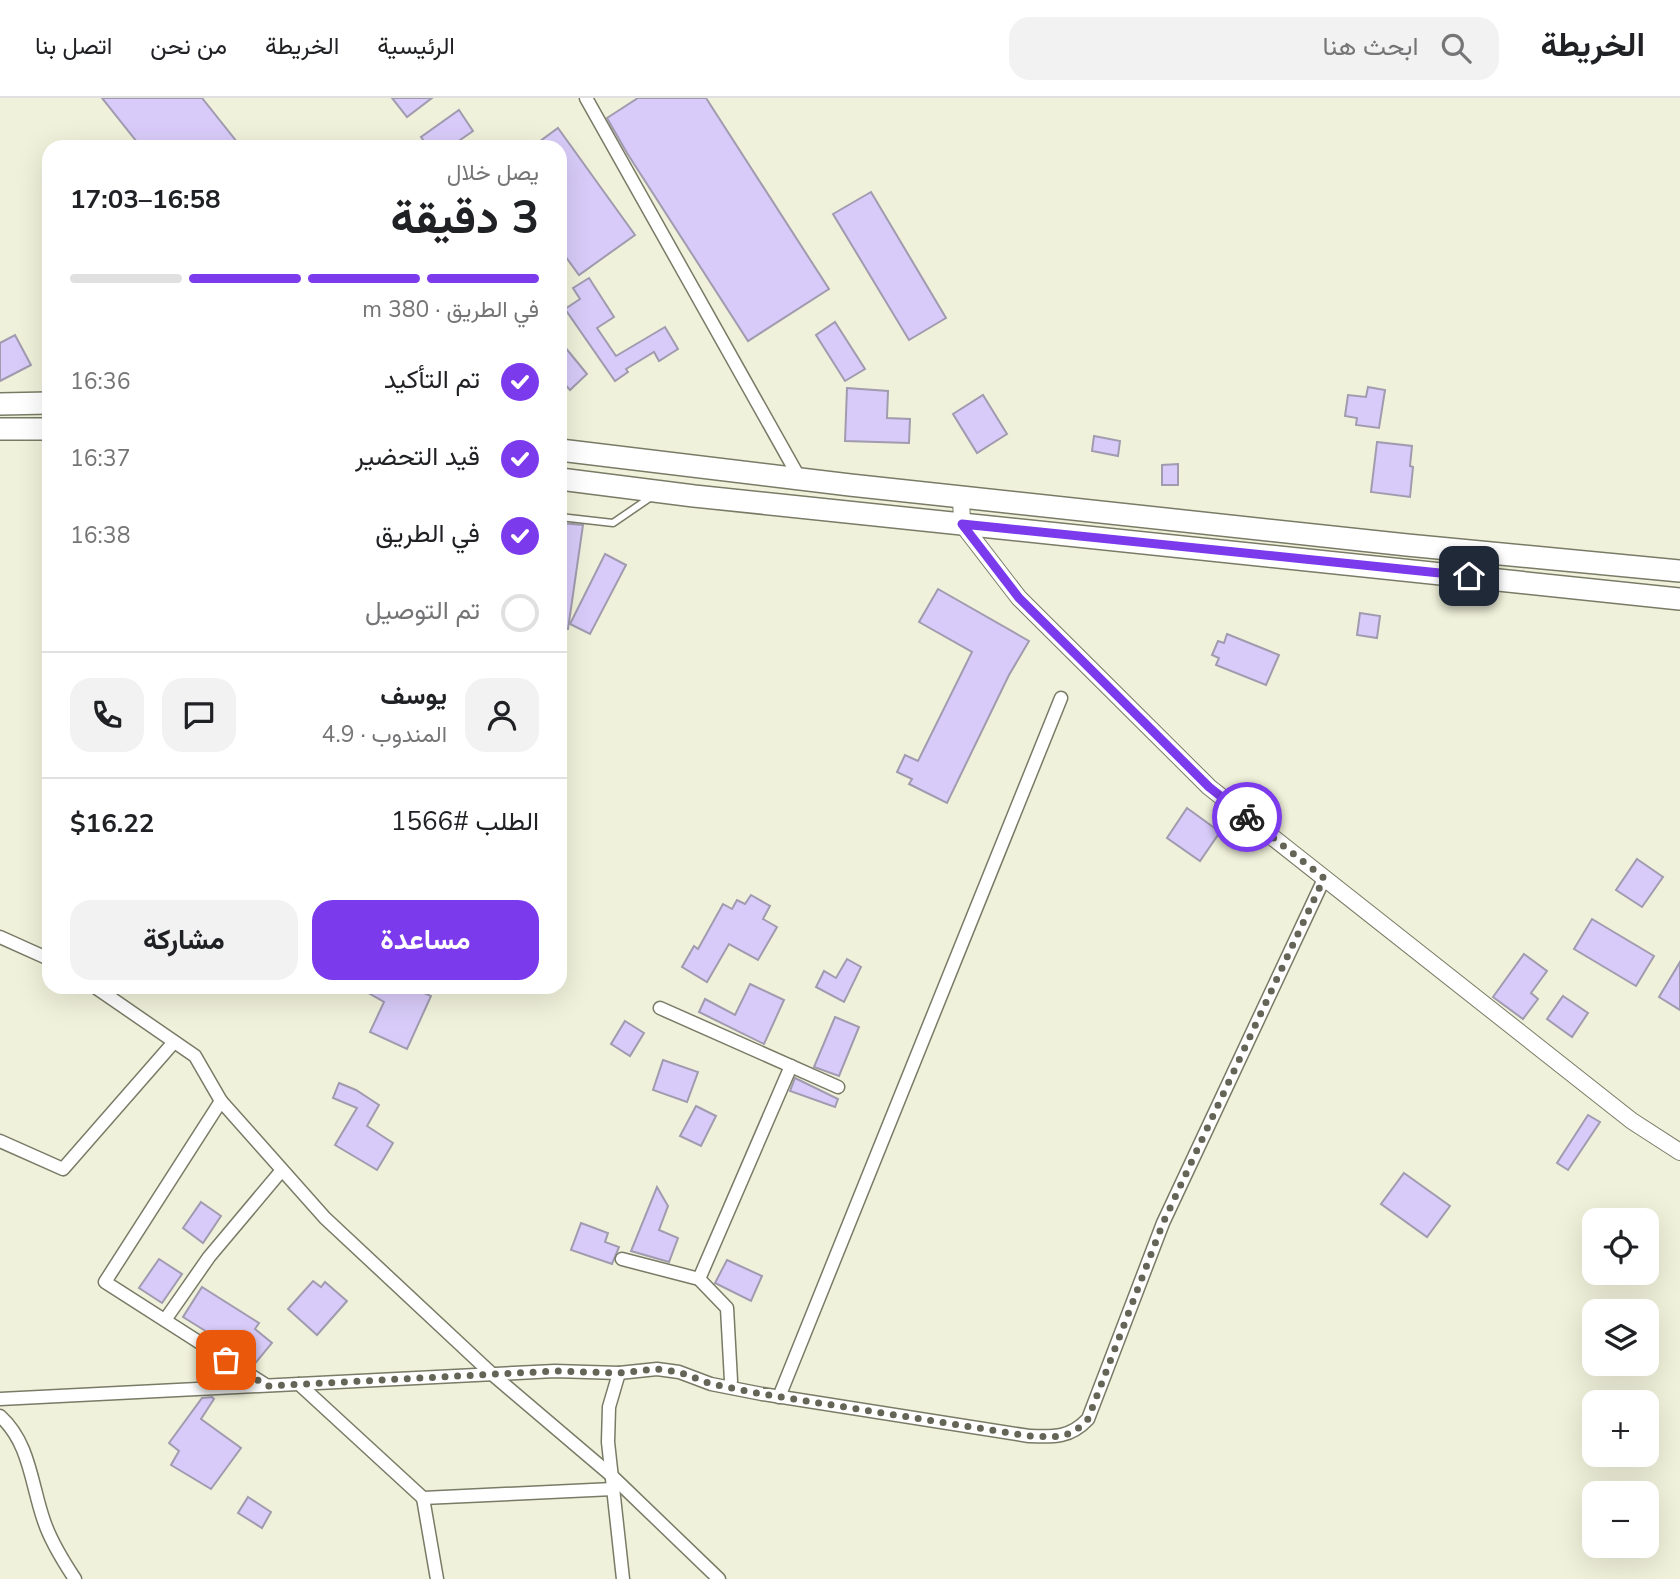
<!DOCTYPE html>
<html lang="ar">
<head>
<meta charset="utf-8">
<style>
  :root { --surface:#fff; --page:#f2f2f2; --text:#202124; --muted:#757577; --line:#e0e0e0; --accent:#7c3aed }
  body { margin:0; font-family:"Nunito Sans",Vazirmatn,sans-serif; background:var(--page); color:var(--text); direction:rtl; height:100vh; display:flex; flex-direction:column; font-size:26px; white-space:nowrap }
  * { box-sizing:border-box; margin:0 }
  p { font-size:23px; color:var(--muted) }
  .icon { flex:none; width:38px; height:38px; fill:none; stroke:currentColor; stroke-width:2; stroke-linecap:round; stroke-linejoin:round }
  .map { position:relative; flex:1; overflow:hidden; direction:ltr }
  .side { position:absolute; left:42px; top:42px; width:525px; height:854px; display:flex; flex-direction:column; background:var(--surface); border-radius:21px; box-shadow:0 7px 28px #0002; direction:rtl }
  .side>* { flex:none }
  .buttons { position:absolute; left:1582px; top:1110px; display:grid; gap:14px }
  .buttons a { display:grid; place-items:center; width:77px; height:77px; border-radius:14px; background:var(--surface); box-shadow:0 7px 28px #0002; font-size:35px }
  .pin { position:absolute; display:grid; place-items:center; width:60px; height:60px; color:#fff; margin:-30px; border-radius:14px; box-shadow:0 4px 10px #0006 }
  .courier { position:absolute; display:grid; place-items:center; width:70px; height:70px; margin:-35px; border:5px solid #7c3aed; border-radius:50%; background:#fff; color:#222; box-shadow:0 2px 9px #0007 }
  .summary em { font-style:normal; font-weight:700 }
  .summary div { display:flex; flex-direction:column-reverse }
  .summary { display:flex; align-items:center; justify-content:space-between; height:119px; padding:0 28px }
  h1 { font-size:46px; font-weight:700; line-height:52px }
  .bar { display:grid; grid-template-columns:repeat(4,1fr); gap:10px 7px; align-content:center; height:84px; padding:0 28px }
  .bar i { height:9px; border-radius:5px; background:var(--line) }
  .bar .active { background:var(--accent) }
  .bar p { grid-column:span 4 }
  .line { display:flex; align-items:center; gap:18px; padding:0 28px; border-top:2px solid var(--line) }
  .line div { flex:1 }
  .round { display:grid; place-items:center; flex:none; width:74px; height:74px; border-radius:21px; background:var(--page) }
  ol { padding:0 28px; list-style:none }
  li { display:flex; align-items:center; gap:21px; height:77px }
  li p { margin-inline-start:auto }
  li .icon { padding:7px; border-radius:50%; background:var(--accent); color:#fff; stroke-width:4 }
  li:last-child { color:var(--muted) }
  li i { width:38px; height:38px; border:4px solid var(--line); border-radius:50% }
  .cta { display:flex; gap:14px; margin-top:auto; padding:14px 28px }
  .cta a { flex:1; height:80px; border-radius:21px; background:var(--accent); color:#fff; font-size:28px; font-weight:700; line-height:80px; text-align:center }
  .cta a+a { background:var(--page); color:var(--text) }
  header { display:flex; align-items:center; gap:42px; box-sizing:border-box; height:98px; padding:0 35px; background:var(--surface); border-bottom:2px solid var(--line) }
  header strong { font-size:33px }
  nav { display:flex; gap:38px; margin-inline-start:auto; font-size:24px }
  .search { width:490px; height:63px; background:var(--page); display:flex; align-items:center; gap:18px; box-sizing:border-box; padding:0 24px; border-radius:21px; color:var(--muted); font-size:26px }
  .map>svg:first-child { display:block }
  .building { fill:#d8cbf9; stroke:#a09baf; stroke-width:2 }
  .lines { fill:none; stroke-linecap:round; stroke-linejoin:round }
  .service-casing { stroke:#797b66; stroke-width:9 }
  .minor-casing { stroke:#797b66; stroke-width:15 }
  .tertiary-casing { stroke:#797b66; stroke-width:18 }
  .trunk-casing { stroke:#797b66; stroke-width:24 }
  .service { stroke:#fff; stroke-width:6 }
  .minor { stroke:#fff; stroke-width:12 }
  .tertiary { stroke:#fff; stroke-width:16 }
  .trunk { stroke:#fff; stroke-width:21 }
  .done { stroke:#646457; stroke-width:7; stroke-dasharray:0 12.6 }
  .route { stroke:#7c3aed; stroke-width:9 }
</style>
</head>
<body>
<header>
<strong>الخريطة</strong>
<div class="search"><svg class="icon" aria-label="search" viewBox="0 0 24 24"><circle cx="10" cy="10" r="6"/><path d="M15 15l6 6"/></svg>ابحث هنا</div>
<nav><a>الرئيسية</a><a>الخريطة</a><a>من نحن</a><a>اتصل بنا</a></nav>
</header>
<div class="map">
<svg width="1680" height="1481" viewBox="0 0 1680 1481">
  <rect width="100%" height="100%" fill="#f0f1da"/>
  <!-- building -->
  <g class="building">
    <polygon points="102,0 202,0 241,49 141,49"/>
    <polygon points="392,0 432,0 407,19"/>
    <polygon points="638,0 706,0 829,191 748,243 627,55 607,20"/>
    <polygon points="459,12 473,33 450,49 428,49 421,39"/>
    <polygon points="558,30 635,137 579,177 560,151 560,49 532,49"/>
    <polygon points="871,94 946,220 909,242 833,116"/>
    <polygon points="589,180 614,219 597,230 616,258 665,229 678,251 659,263 654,254 626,271 628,274 615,283 565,211 580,201 573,190"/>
    <polygon points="835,224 865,271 845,283 816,237"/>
    <polygon points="15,237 31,267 0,283 0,245"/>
    <polygon points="560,243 587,276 570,292 560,281"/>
    <polygon points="1368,289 1385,292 1379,330 1356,327 1357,320 1345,318 1348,297 1366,299"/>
    <polygon points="847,290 888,293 887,320 910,321 909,345 845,343"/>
    <polygon points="983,297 1007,336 977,355 953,316"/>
    <polygon points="1094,338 1120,343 1118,358 1092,353"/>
    <polygon points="1377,344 1412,348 1410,368 1413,369 1410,399 1371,394"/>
    <polygon points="1178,366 1178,387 1162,387 1162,367"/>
    <polygon points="560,425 583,427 568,531 560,531"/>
    <polygon points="605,456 626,467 590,536 570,526"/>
    <polygon points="938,491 1029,543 1009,577 947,705 909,686 912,681 897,674 905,657 918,663 972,554 919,524"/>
    <polygon points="1360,515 1380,518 1377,540 1357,537"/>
    <polygon points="1227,536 1279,557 1266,587 1216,567 1219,560 1212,557 1218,543 1224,545"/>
    <polygon points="1187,710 1220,734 1200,763 1167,740"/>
    <polygon points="1637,761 1663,779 1642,809 1616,792"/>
    <polygon points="751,797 770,808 763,821 777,829 758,862 729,846 707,884 682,869 694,848 698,851 723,806 732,811 737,802 745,806"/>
    <polygon points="1592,821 1654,858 1636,888 1574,851"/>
    <polygon points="1524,856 1547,873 1531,895 1538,901 1523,921 1493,899"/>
    <polygon points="847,861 861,869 844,904 816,889 824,873 836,880"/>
    <polygon points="1680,864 1680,912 1659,899"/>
    <polygon points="750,886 784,902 764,946 699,914 705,901 735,917"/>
    <polygon points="358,889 410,889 431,898 407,951 370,934 384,904"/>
    <polygon points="1563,898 1588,915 1572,939 1547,921"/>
    <polygon points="835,919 859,929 839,978 814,969"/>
    <polygon points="625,923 644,935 630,958 611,946"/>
    <polygon points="663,962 698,974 687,1004 653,992"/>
    <polygon points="795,980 838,1001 835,1009 790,993"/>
    <polygon points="339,985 356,992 379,1007 367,1028 393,1045 377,1072 335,1047 357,1010 333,1000"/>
    <polygon points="696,1008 716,1018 701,1048 680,1038"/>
    <polygon points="1588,1017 1600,1024 1568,1072 1557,1065"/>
    <polygon points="1404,1075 1450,1108 1427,1139 1381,1106"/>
    <polygon points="657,1089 668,1108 659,1132 678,1140 669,1164 631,1153"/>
    <polygon points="201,1104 221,1118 203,1145 183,1130"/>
    <polygon points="581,1125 608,1135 605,1144 619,1149 612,1166 571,1152"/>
    <polygon points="159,1161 182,1176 162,1205 139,1190"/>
    <polygon points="727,1162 762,1178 751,1203 715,1185"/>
    <polygon points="313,1183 321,1189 325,1184 347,1203 317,1237 288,1211"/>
    <polygon points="202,1189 259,1225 255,1231 272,1245 253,1268 242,1260 244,1257 183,1219"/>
    <polygon points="212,1299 214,1301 201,1321 241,1350 211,1391 171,1367 179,1353 169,1345 202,1300"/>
    <polygon points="248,1399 271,1414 262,1430 238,1415"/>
  </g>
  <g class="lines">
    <defs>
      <polyline id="service" points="560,419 613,425 651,399"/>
      <g id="minor">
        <polyline points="586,0 800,381"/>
        <polyline points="0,839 49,861"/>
        <polyline points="95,889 195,958 221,1003 325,1120 492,1276 612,1378 719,1481"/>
        <polyline points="660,910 838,989"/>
        <polyline points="221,1003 105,1184 266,1287"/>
        <polyline points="0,1043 63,1071 174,944"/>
        <polyline points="622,1161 699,1181 727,1210 731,1283"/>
        <polyline points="699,1181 791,968"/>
        <polyline points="165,1222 209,1159 282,1072"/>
        <polyline points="619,1275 609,1309 608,1344 623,1481"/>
        <polyline points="299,1286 423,1400 613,1391"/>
        <polyline points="779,1299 1061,600"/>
        <path d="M0 1301 555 1273 619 1275 657 1271 679 1274 711 1286 762 1296 1029 1338C1054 1339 1070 1340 1088 1321L1163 1125 1324 781"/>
        <path d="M0 1318C30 1345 31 1386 44 1423 51 1444 63 1463 75 1481"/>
        <polyline points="423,1400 437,1481"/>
      </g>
      <polyline id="tertiary" points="961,399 962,426 1019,500 1209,689 1632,1023 1680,1054"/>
      <g id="trunk">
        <polyline points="0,306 49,305"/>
        <polyline points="0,331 49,331"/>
        <polyline points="560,352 850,387 1407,447 1680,473"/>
        <polyline points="560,381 694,398 1680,501"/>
      </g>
    </defs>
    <!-- service casing -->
    <use href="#service" class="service-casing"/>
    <!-- minor casing -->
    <use href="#minor" class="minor-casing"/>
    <!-- tertiary casing -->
    <use href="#tertiary" class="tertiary-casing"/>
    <!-- trunk casing -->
    <use href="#trunk" class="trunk-casing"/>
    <!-- service -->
    <use href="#service" class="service"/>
    <!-- minor -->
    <use href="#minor" class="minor"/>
    <!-- tertiary -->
    <use href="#tertiary" class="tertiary"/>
    <!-- trunk -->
    <use href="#trunk" class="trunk"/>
  </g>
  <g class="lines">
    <!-- done -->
    <path class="done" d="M226 1262 267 1288 555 1273 618 1275 657 1271 679 1274 711 1286 762 1296 1029 1338C1056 1339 1069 1342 1088 1321L1163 1125 1324 780 1247 719"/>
    <!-- route -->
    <polyline class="route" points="1247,719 1209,689 1019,500 962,426 1469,478"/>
  </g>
</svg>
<div class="buttons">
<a><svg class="icon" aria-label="locate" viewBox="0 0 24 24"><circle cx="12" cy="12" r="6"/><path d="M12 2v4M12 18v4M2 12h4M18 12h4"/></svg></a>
<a><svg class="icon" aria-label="layers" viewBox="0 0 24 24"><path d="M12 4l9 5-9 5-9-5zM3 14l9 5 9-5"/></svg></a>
<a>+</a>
<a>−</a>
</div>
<div class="pin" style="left:226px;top:1262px;background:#ea580c"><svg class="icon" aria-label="bag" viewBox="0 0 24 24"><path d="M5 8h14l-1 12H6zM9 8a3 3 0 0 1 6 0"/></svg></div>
<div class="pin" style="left:1469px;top:478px;background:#1f2937"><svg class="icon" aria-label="home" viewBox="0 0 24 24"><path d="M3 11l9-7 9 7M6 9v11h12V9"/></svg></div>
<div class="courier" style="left:1247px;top:719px"><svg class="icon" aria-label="bike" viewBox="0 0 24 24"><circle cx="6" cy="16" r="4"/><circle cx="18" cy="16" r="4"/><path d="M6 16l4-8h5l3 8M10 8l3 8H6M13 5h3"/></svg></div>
<section class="side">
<div class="summary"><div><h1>3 دقيقة</h1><p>يصل خلال</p></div><em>16:58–17:03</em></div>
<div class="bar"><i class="active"></i><i class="active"></i><i class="active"></i><i></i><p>في الطريق · 380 m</p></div>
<ol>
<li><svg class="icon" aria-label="check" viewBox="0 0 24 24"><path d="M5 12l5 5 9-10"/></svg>تم التأكيد<p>16:36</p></li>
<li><svg class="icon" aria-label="check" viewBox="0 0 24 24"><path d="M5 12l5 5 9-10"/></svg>قيد التحضير<p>16:37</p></li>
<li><svg class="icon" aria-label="check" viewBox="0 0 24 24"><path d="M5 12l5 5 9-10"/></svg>في الطريق<p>16:38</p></li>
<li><i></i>تم التوصيل</li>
</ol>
<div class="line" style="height:126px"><a class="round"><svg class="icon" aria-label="person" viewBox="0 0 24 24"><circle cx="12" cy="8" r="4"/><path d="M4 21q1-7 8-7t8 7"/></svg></a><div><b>يوسف</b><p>المندوب · 4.9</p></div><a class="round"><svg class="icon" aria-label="chat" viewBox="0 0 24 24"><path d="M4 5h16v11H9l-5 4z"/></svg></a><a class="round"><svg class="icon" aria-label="phone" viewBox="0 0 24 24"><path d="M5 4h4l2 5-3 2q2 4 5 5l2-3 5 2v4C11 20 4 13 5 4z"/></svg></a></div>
<div class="line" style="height:91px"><div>الطلب #1566</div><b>$16.22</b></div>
<div class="cta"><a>مساعدة</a><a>مشاركة</a></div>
</section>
</div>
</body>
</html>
